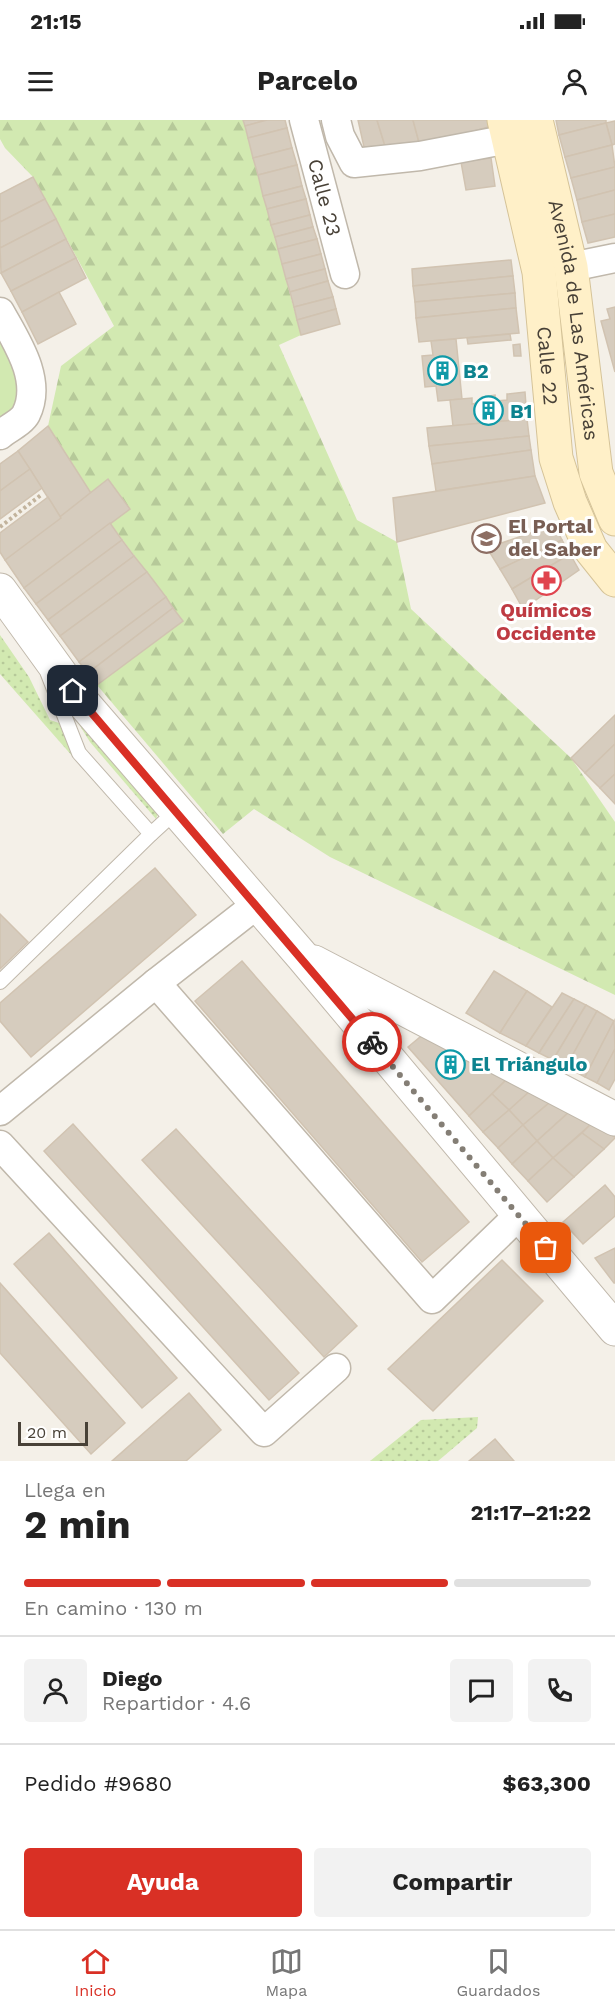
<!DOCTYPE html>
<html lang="es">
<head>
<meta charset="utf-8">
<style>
  :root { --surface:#fff; --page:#f2f2f2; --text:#222; --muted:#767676; --line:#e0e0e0; --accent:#d93025 }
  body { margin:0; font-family:"Work Sans",sans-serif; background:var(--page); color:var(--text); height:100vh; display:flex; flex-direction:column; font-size:22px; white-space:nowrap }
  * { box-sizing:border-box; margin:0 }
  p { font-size:20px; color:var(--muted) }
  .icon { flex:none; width:33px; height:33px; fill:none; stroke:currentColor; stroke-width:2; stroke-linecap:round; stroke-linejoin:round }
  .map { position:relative; height:1341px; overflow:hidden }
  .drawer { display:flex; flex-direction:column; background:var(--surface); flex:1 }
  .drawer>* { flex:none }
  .scale { position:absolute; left:18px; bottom:15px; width:70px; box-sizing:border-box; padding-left:6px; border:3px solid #484137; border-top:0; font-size:16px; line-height:21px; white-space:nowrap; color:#484137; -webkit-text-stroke:4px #fff; paint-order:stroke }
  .pin { position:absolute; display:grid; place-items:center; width:51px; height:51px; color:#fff; margin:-26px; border-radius:12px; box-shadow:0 3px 9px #0006 }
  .courier { position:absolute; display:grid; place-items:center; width:60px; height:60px; margin:-30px; border:4px solid #d93025; border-radius:50%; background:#fff; color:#222; box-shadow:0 2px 8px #0007 }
  .head em { font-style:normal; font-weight:700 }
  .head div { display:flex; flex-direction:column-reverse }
  .head { display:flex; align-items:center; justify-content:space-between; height:102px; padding:0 24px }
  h1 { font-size:39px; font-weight:700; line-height:45px }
  .bar { display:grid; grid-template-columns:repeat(4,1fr); gap:9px 6px; align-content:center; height:72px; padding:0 24px }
  .bar i { height:8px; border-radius:4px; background:var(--line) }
  .bar .on { background:var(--accent) }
  .bar p { grid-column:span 4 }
  .line { display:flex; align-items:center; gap:15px; padding:0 24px; border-top:2px solid var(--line) }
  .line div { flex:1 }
  .round { display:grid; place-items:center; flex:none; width:63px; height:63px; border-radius:6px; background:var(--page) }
  .action { display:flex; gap:12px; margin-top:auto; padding:12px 24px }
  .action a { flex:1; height:69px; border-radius:6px; background:var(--accent); color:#fff; font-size:24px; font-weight:700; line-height:69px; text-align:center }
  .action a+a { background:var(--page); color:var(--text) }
  .status { display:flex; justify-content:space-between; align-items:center; height:42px; padding:0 30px; background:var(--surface); direction:ltr }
  .status svg { height:16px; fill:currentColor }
  header { display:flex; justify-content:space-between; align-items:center; height:78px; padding:0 24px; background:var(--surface); font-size:27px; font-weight:700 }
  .menu { display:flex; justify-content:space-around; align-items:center; height:84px; border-top:2px solid var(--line); background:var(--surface); font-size:16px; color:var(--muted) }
  .menu a { display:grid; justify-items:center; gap:3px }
  .menu .on { color:var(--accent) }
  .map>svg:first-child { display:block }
  .forest { fill:url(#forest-firs) }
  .garden { fill:url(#garden-dots) }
  .pitch { fill:#d2e9b1 }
  .building { fill:#d6ccbe; stroke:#d1c3b1; stroke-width:1.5 }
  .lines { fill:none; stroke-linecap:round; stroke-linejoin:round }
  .service-casing { stroke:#c0b8ab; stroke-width:16 }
  .minor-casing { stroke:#c0b8ab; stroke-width:31 }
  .tertiary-casing { stroke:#c0b8ab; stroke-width:35 }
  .secondary-casing { stroke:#d5c398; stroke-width:35 }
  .path { stroke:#c2b39c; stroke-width:4; stroke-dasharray:3 3; stroke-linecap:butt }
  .service { stroke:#fff; stroke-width:14 }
  .minor { stroke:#fff; stroke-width:28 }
  .tertiary { stroke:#fff; stroke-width:33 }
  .secondary { stroke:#fff0c8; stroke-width:33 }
  .done { stroke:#847e75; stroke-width:6; stroke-dasharray:0 10.8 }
  .route { stroke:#d93025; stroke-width:8 }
  .labels { text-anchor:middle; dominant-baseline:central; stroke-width:6; stroke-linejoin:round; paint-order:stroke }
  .street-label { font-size:20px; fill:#484137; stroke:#fff }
  .culture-label { font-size:20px; font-weight:bold; fill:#0d838f; stroke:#fff; text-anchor:start }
  .education-label { font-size:20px; font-weight:bold; fill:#785e54; stroke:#fff; text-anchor:start }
  .health-label { font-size:20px; font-weight:bold; fill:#be3a42; stroke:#fff }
</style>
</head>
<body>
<div class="status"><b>21:15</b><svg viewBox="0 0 49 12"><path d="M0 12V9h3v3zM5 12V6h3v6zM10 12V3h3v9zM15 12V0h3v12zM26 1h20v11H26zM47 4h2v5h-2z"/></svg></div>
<header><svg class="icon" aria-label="menu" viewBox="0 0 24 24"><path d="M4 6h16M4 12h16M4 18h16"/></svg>Parcelo<svg class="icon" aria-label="person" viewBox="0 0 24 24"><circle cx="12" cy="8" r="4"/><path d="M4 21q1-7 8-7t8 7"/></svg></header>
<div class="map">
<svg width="615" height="1341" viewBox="0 0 615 1341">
  <defs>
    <pattern id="forest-firs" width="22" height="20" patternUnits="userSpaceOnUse" patternTransform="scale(1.5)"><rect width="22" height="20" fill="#d2e9b1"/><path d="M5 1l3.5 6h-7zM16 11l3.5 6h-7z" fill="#b6c999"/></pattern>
    <pattern id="garden-dots" width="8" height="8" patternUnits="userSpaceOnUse" patternTransform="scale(1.5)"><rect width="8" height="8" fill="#d2e9b1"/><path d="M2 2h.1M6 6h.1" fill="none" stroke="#b6c999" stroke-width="1.8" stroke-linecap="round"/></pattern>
  </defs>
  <rect width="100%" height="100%" fill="#f4f0e8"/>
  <!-- forest -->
  <polygon class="forest" points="0,0 243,0 301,215 279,225 357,400 397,422 411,489 571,638 615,702 615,875 330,737 254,689 223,714 97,565 183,501 110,403 48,306 61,246 114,206 33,57 5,28 0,19"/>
  <!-- garden -->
  <g class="garden">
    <polygon points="0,515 29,557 50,600 59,603 74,638 0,554"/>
    <polygon points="62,577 159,690 156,699 90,622"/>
    <polygon points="478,1297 477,1308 438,1341 370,1341 421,1300"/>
  </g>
  <!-- pitch -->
  <polygon class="pitch" points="0,217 19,253 22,284 0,301"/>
  <!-- building -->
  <g class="building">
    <polygon points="243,0 267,0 245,6"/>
    <polygon points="267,0 285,0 287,8 248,18 245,6"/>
    <polygon points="358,0 377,0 385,26 364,27"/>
    <polygon points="377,0 413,0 420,26 385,26"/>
    <polygon points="413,0 490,0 492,6 420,26"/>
    <polygon points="556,0 606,0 606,3 559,15"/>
    <polygon points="615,1 615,24 612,25 606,3"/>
    <polygon points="606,3 612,25 565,37 559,15"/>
    <polygon points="287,8 292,28 253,38 248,18"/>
    <polygon points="612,25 615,47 571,58 565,37"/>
    <polygon points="292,28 297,45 258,55 253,38"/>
    <polygon points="491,38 495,66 466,70 461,42"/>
    <polygon points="297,45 302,66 263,76 258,55"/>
    <polygon points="615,47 615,70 577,80 571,58"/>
    <polygon points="33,57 45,79 0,102 0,74"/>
    <polygon points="302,66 306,79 267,89 263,76"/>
    <polygon points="615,70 615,94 582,102 577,80"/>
    <polygon points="45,79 56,99 0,128 0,102"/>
    <polygon points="306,79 310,95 271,105 267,89"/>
    <polygon points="615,94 615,117 588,123 582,102"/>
    <polygon points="310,95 313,107 275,117 271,105"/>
    <polygon points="56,99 66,119 1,153 0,128"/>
    <polygon points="313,107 317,119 278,129 275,117"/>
    <polygon points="66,119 76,138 11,171 1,153"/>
    <polygon points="317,119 321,134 282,144 278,129"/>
    <polygon points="321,134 325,149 286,159 282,144"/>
    <polygon points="76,138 86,158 22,192 11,171"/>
    <polygon points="511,140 513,156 413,166 412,149"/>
    <polygon points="325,149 328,161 290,172 286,159"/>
    <polygon points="513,156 515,173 415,182 413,166"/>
    <polygon points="328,161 333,177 294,187 290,172"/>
    <polygon points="59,172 76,204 38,224 22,192"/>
    <polygon points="515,173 516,188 416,198 415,182"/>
    <polygon points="333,177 336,189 297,200 294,187"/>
    <polygon points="615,187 615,252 601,201 610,199 607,189"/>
    <polygon points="516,188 519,213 419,222 416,198"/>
    <polygon points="336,189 340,204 301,215 297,200"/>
    <polygon points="510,214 511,220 468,224 467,218"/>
    <polygon points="456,219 462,279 438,281 436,266 425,267 422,236 433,235 431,221"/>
    <polygon points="520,224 521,236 514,236 513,225"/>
    <polygon points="525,272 527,299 453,306 450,280 472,278 472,284 483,282 482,277 495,275 496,281 507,280 507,274"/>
    <polygon points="527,299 529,316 429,326 427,308"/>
    <polygon points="48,306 91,373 61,398 18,331"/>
    <polygon points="529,316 531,330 432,344 429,326"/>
    <polygon points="531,330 535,356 436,371 432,344"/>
    <polygon points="18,331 30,349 0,371 0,344"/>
    <polygon points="30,349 42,368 0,399 0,371"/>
    <polygon points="535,356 545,383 397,422 393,378"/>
    <polygon points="108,359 130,389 24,468 5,440"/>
    <polygon points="48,377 61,398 5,440 0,432 0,413"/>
    <polygon points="110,403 122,420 36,484 24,468"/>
    <polygon points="554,405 562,420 500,449 487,428"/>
    <polygon points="122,420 134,436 48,500 36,484"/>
    <polygon points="562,420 570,434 512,469 500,449"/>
    <polygon points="570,434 579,450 523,489 512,469"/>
    <polygon points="134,436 147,452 60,516 48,500"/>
    <polygon points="147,452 166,477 79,542 60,516"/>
    <polygon points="166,477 173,488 88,553 79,542"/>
    <polygon points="173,488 183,501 97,565 88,553"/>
    <polygon points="615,595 615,624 585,653 571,638"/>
    <polygon points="615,624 615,654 600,668 585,653"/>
    <polygon points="615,654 615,684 600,668"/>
    <polygon points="155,748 196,795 31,937 0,901 0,883"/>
    <polygon points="0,794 28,822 0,849"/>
    <polygon points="242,841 469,1102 422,1142 195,881"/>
    <polygon points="494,851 527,871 500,913 466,893"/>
    <polygon points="527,871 552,887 526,926 500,913"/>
    <polygon points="562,873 574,879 539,933 526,926"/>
    <polygon points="574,879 586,885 553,940 539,933"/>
    <polygon points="586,885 597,891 566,947 553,940"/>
    <polygon points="597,891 614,901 585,957 566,947"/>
    <polygon points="614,901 615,929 597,963 585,957"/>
    <polygon points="425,913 506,960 469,996 408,927"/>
    <polygon points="615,929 615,959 609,970 597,963"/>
    <polygon points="506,960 529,972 509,990 492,974"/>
    <polygon points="529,972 549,983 523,1005 509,990"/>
    <polygon points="492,974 509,990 483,1012 469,996"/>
    <polygon points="549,983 568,993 537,1021 523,1005"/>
    <polygon points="509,990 523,1005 498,1028 483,1012"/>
    <polygon points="568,993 590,1005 553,1038 537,1021"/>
    <polygon points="73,1004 299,1253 269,1280 44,1031"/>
    <polygon points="523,1005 537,1021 512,1044 498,1028"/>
    <polygon points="590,1005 615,1017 615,1018 604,1029 582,1013"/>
    <polygon points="176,1009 357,1206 324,1237 142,1040"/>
    <polygon points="582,1013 604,1029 574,1057 553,1038"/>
    <polygon points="537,1021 553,1038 528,1061 512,1044"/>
    <polygon points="553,1038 574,1057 547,1082 528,1061"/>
    <polygon points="605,1065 615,1077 615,1096 583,1124 563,1102"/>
    <polygon points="49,1113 177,1258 142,1288 14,1144"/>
    <polygon points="615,1128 615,1163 614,1163 595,1138"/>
    <polygon points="502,1140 543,1181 433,1291 388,1249"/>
    <polygon points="0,1163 125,1303 91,1334 0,1233"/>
    <polygon points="189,1273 221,1310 186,1341 112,1341"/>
    <polygon points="495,1319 514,1341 469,1341"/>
  </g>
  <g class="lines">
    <defs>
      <g id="service">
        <polyline points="48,554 79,633 151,714 175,692"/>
        <polyline points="0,862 151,714"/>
      </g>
      <g id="minor">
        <path id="s1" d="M304 0 345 154"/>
        <polyline points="336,0 340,16 354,43 420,36 509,19"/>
        <polyline points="571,147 615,138"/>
        <path d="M0 192C16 221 43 260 26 294 22 302 7 309 0 315"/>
        <polyline points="156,863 432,1179 519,1095"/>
        <polyline points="0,991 156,863 256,785"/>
        <polyline points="0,1025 264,1312 336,1248"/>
      </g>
      <g id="tertiary">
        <polyline points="0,470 73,571 302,836 615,1209"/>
        <polyline points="314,842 615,999"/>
      </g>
      <g id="secondary">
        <path id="s2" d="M504 0 539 152 556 338 570 382 591 430 615 460"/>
        <path id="s3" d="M536 0 571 147 596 353 615 399"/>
      </g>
    </defs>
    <!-- service casing -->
    <use href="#service" class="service-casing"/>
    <!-- minor casing -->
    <use href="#minor" class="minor-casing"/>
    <!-- tertiary casing -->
    <use href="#tertiary" class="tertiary-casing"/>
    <!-- secondary casing -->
    <use href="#secondary" class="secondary-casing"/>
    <!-- path -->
    <polyline class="path" points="0,407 41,375"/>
    <!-- service -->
    <use href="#service" class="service"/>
    <!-- minor -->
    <use href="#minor" class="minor"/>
    <!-- tertiary -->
    <use href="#tertiary" class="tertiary"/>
    <!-- secondary -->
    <use href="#secondary" class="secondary"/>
  </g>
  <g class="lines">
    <!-- done -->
    <polyline class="done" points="372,922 546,1128"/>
    <!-- route -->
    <polyline class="route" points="73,571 372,922"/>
  </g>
  <!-- icons -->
  <defs>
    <symbol id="building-ring" viewBox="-11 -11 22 22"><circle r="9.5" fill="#fff" stroke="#0f9aa8" stroke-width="1.5"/><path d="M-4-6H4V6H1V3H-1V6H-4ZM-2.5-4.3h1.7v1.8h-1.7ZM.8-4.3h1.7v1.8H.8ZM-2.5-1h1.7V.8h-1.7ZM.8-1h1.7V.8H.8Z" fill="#0f9aa8"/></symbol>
    <symbol id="school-ring" viewBox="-11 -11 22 22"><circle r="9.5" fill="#fff" stroke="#8d6e63" stroke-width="1.5"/><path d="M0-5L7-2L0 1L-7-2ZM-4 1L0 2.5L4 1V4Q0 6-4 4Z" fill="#8d6e63"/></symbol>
    <symbol id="pharmacy-ring" viewBox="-11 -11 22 22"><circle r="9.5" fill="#fff" stroke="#e0444e" stroke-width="1.5"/><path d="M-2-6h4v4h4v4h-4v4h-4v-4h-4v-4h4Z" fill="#e0444e"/></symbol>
  </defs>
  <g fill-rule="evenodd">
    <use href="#building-ring" x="426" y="234" width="33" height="33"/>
    <use href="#building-ring" x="472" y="274" width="33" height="33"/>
    <use href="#school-ring" x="470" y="402" width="33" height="33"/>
    <use href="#pharmacy-ring" x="530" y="444" width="33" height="33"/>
    <use href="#building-ring" x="434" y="928" width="33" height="33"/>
  </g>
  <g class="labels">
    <!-- street labels -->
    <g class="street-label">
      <text stroke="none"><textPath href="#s1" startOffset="80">Calle 23</textPath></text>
      <text stroke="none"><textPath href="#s3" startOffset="204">Avenida de Las Américas</textPath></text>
      <text stroke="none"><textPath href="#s2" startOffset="250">Calle 22</textPath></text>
    </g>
    <!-- culture labels -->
    <g class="culture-label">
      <text x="463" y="251">B2</text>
      <text x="510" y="291">B1</text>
      <text x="471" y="944">El Triángulo</text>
    </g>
    <!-- education labels -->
    <g class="education-label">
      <text x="508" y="406">El Portal<tspan x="508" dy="23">del Saber</tspan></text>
    </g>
    <!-- health labels -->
    <g class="health-label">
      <text x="546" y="490">Químicos<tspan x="546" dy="23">Occidente</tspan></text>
    </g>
  </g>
</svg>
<div class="scale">20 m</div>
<div class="pin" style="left:546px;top:1128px;background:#ea580c"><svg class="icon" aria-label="bag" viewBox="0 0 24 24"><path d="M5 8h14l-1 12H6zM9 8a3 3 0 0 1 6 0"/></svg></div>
<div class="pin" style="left:73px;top:571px;background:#1f2937"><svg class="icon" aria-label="home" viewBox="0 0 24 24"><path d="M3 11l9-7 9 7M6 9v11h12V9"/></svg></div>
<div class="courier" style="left:372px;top:922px"><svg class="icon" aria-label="bike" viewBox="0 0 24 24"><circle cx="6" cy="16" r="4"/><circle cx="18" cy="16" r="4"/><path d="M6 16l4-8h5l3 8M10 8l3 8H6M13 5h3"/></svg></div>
</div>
<section class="drawer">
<div class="head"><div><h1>2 min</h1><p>Llega en</p></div><em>21:17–21:22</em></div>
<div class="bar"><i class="on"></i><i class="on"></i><i class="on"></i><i></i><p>En camino · 130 m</p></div>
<div class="line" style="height:108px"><a class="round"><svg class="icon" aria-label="person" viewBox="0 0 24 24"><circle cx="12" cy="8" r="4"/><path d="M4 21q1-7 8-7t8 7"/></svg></a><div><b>Diego</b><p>Repartidor · 4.6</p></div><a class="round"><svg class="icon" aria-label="chat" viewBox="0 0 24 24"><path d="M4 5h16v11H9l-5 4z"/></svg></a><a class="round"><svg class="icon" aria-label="phone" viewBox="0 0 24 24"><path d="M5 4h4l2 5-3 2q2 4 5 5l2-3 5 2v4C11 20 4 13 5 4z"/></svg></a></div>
<div class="line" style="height:78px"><div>Pedido #9680</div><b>$63,300</b></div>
<div class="action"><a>Ayuda</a><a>Compartir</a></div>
</section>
<nav class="menu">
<a class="on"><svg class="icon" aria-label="home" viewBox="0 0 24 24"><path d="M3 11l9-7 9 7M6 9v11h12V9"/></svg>Inicio</a>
<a><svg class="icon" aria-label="map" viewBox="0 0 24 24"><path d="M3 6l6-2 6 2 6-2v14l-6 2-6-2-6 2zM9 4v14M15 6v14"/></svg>Mapa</a>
<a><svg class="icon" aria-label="saved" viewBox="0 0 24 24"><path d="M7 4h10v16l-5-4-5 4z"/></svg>Guardados</a>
</nav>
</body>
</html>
